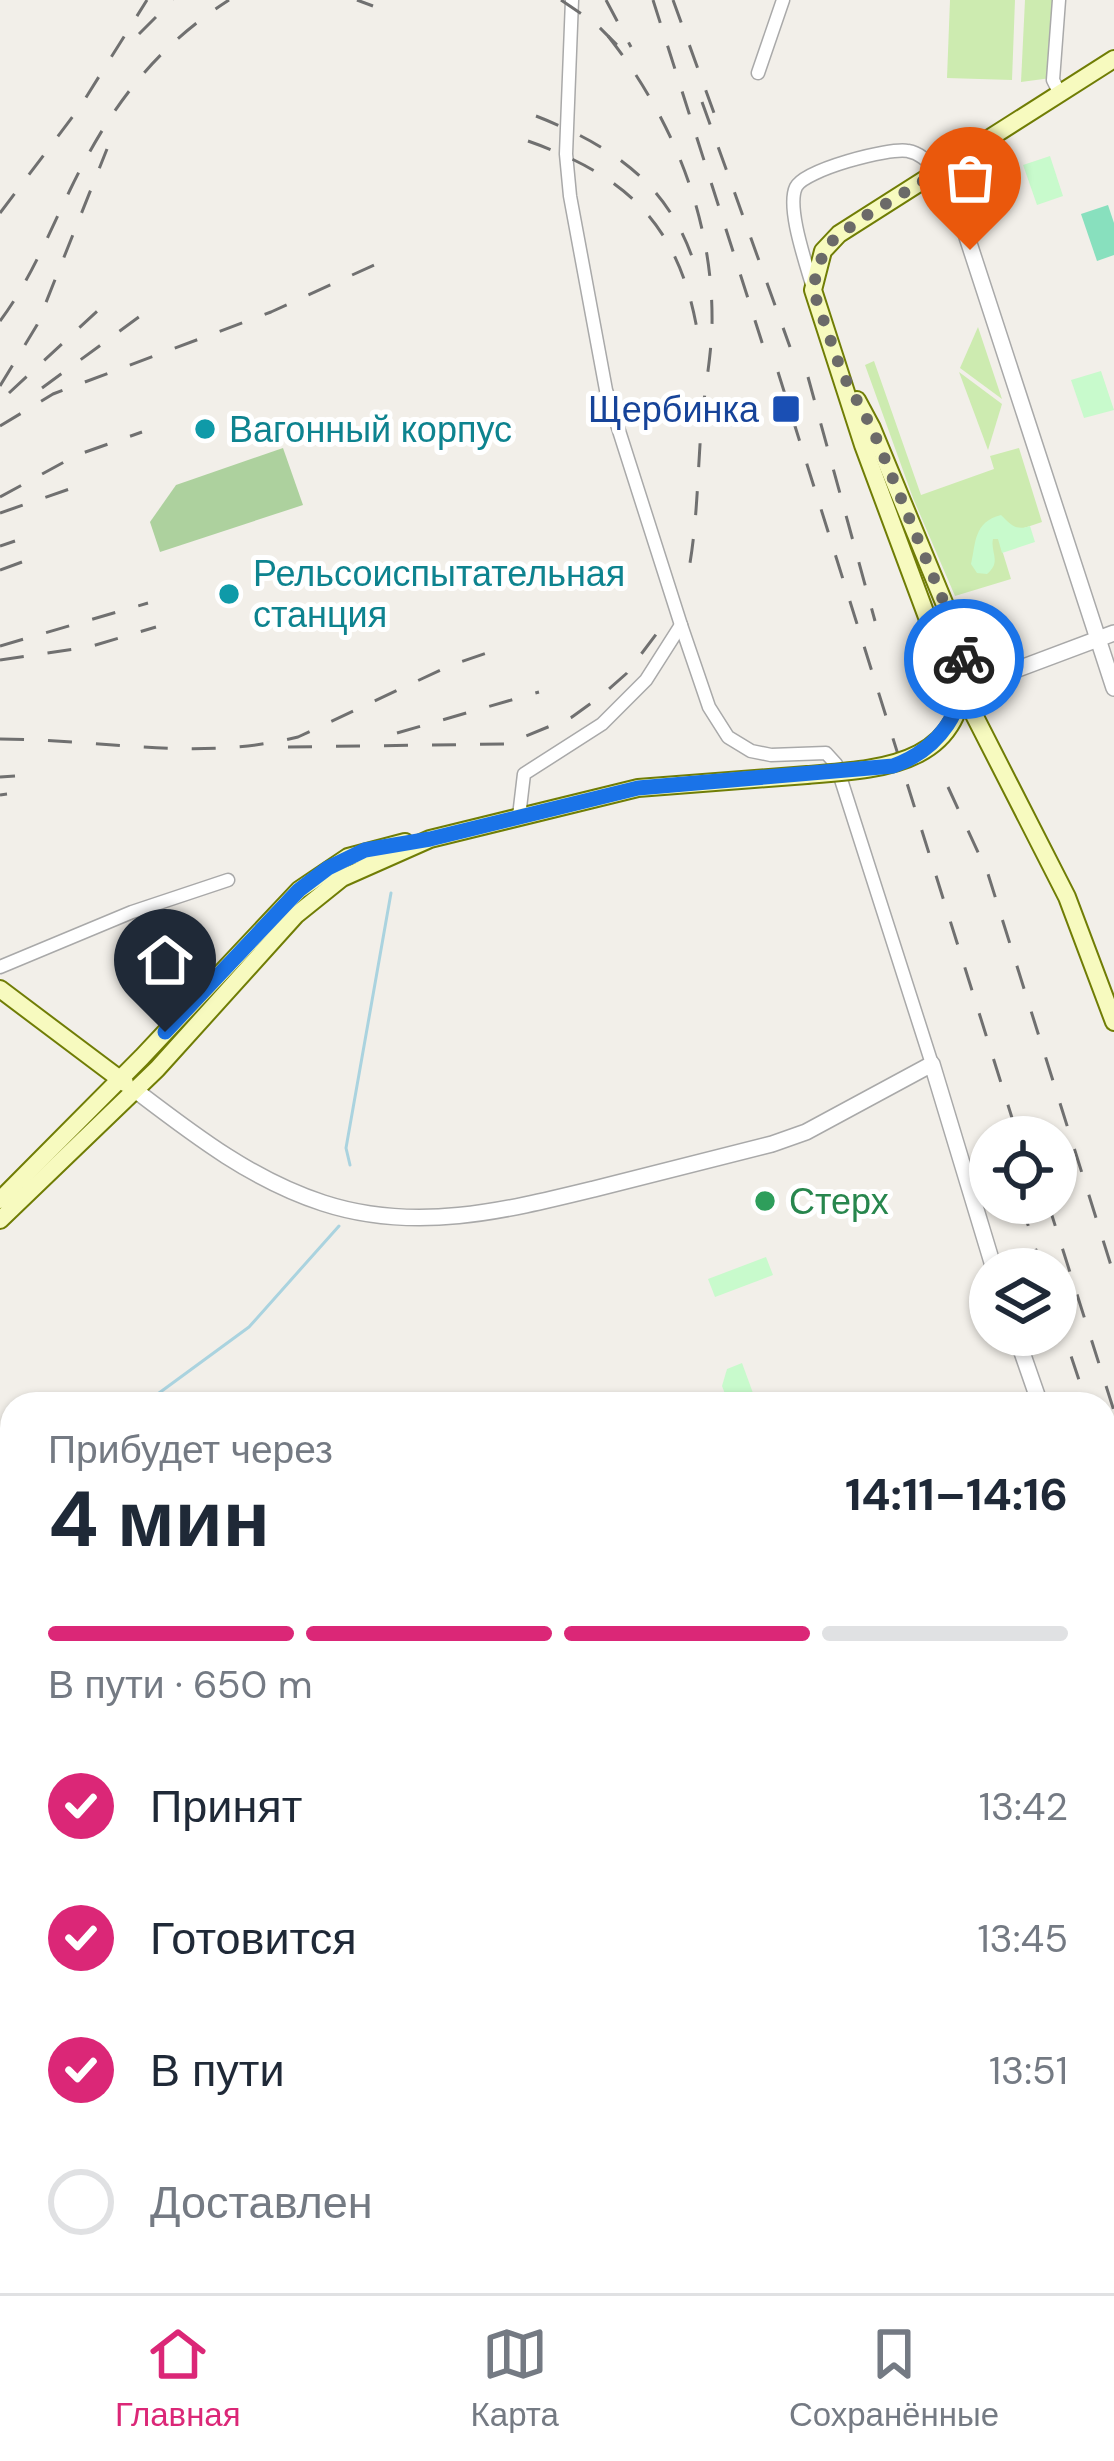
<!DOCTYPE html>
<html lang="ru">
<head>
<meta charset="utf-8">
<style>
  :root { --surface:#fff; --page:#f6f6f7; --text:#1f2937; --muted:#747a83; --line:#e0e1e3; --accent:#db2777 }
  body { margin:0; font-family:"DM Sans",sans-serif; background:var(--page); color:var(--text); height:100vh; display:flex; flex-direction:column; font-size:45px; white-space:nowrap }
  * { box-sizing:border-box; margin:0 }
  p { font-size:39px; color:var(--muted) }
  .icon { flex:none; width:66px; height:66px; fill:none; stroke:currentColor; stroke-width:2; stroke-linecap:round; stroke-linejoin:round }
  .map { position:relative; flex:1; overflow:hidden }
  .details { position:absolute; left:0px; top:1392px; width:1116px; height:903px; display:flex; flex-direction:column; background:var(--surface); border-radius:36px 36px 0 0; box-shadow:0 3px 9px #0004 }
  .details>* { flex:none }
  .buttons { position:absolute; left:969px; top:1116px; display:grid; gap:24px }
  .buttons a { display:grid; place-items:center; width:108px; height:108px; border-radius:50%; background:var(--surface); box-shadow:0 3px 9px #0004; font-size:60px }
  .pin { position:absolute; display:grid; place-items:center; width:102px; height:102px; color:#fff; margin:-123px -51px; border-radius:50% 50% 50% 0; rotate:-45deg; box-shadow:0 0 12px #0007 }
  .pin .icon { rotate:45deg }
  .courier { position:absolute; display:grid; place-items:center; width:120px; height:120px; margin:-60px; border:9px solid #1a73e8; border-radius:50%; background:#fff; color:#222; box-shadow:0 3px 15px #0007 }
  .headline em { font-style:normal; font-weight:700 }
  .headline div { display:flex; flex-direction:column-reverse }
  .headline { display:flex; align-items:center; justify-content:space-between; height:204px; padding:0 48px }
  h1 { font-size:78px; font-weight:700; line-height:90px }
  .bar { display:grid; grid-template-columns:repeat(4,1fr); gap:18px 12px; align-content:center; height:144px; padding:0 48px }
  .bar i { height:15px; border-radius:9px; background:var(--line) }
  .bar .current { background:var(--accent) }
  .bar p { grid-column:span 4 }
  ol { padding:0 48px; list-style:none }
  li { display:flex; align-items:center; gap:36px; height:132px }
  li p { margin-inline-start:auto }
  li .icon { padding:12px; border-radius:50%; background:var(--accent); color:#fff; stroke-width:4 }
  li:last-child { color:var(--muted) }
  li i { width:66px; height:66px; border:6px solid var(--line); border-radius:50% }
  .dock { display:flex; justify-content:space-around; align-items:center; height:168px; border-top:3px solid var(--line); background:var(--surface); font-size:33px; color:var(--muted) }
  .dock a { display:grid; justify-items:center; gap:6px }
  .dock .current { color:var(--accent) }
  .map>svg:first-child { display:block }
  .grass { fill:#cdebb0 }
  .forest { fill:#add19e }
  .park { fill:#c8facc }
  .pitch { fill:#88e0be }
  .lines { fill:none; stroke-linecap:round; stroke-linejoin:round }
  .stream { stroke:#aad3df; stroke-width:3 }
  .minor-casing { stroke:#a9a9a9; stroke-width:15 }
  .tertiary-casing { stroke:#a9a9a9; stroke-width:18 }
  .secondary-casing { stroke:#707d05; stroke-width:20 }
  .minor { stroke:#fff; stroke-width:12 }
  .tertiary { stroke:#fff; stroke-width:15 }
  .secondary { stroke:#f7fabf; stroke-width:16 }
  .rail { stroke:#707070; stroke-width:3; stroke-dasharray:24 24; stroke-linecap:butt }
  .secondary-bridge-casing { stroke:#707d05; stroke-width:20; stroke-linecap:butt }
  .secondary-bridge { stroke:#f7fabf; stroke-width:16 }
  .done { stroke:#6b6a68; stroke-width:12; stroke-dasharray:0 21.6 }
  .route { stroke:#1a73e8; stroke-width:15 }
  .transit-dot { fill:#1a4fb4; stroke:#fff; stroke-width:4.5 }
  .culture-dot { fill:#0f9aa8; stroke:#fff; stroke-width:4.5 }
  .leisure-dot { fill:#2e9e5b; stroke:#fff; stroke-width:4.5 }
  .labels { text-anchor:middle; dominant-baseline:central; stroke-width:10; stroke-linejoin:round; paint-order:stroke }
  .transit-label { font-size:36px; fill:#164399; stroke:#fff; text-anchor:end }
  .culture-label { font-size:36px; fill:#0d838f; stroke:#fff; text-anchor:start }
  .leisure-label { font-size:36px; fill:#27864d; stroke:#fff; text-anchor:start }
</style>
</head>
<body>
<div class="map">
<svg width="1114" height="2293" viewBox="0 0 1114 2293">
  <rect width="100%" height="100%" fill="#f2efe9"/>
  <!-- grass -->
  <g class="grass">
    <polygon points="950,0 1015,0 1012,80 947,78"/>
    <polygon points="1025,0 1056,0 1051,78 1021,82"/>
    <polygon points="978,327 1002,399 960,368"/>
    <polygon points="874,361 921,495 994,469 990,456 1019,448 1042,522 998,537 1011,579 955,596 913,498 865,365"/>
    <polygon points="959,372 1002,404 988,450"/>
  </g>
  <!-- forest -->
  <polygon class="forest" points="283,448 303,505 160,552 150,522 176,485"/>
  <!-- park -->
  <g class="park">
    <polygon points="1050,156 1063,196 1037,205 1023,165"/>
    <polygon points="1101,371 1114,410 1084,418 1071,380"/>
    <path d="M1001 515C1011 525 1016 531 1030 526L1035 542 1002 553 998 539H993C990 552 1002 562 987 574L977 573 971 564C976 544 973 522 1001 515Z"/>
    <polygon points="766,1257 773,1275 715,1297 708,1279"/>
    <polygon points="742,1363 757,1404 729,1404 722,1386 727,1369"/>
  </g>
  <!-- pitch -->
  <polygon class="pitch" points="1108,205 1114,223 1114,255 1097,261 1081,214"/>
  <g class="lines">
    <!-- stream -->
    <g class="stream">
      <polyline points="350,1165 346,1148 391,893"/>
      <polyline points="144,1404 249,1327 339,1226"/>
      <polyline points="0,1441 12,1445"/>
    </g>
    <defs>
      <g id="minor">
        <polyline points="572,0 566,154 570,196 606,390 681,625 709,707 728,737 751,751 771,755 826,753 836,764 932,1064"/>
        <polyline points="1059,0 1053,80 1060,94"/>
        <polyline points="758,73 783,0"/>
        <path d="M813 288C807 266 786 208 796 187 804 170 889 147 908 151 921 153 930 164 938 172"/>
        <polyline points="519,816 524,774 602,724 646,680 681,625"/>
        <polyline points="0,967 132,912 228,880"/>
        <polyline points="0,1655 12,1651"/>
        <polyline points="5,1769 12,1767"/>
        <polyline points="1104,1791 1114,1788"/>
        <polyline points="0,1896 12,1892"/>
        <polyline points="0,2030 12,2052"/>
        <polyline points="1104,2096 1114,2129"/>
        <polyline points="138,2283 144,2293"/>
        <polyline points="302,2283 308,2293"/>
        <polyline points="455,2283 461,2293"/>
        <polyline points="912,2283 915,2293"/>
        <polyline points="1037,2283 1040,2293"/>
        <polyline points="19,2293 41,2283"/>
      </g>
      <g id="tertiary">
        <polyline points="938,172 952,191 1114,688"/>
        <polyline points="970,687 1114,633"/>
        <path d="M135 1090C194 1135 252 1180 323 1203 415 1233 504 1211 594 1189 654 1174 713 1159 772 1144L806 1132 932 1064 994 1269"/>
        <polyline points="1016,1335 1040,1404"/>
        <polyline points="1104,1583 1114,1610"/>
        <polyline points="1104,1954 1114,1935"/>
        <polyline points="752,2293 766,2283"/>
      </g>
      <g id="secondary">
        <polyline points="857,400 872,428 957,634 964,660"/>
        <polyline points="953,686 964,683 972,689 969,705 1067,897 1114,1022"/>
        <polyline points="969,705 959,708 950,698 953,687 863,445 813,290 823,251 839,234 1114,59"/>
        <polyline points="0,989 125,1083"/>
        <polyline points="0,1200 142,1057 299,890 348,857 405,842"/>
        <polyline points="0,1220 157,1069 296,915 342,878 430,839 638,788 807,775"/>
      </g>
    </defs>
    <!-- minor casing -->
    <use href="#minor" class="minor-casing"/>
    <!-- tertiary casing -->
    <use href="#tertiary" class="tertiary-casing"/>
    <!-- secondary casing -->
    <use href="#secondary" class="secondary-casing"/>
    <!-- minor -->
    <use href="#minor" class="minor"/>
    <!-- tertiary -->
    <use href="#tertiary" class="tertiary"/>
    <!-- secondary -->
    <use href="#secondary" class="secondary"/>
    <!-- rail -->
    <g class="rail">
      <polyline points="357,0 373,6"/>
      <polyline points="561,0 595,23 617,45"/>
      <polyline points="606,0 631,47"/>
      <polyline points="653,0 766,355"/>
      <polyline points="673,0 714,113"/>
      <polyline points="139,34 173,0"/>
      <path d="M608 36C673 119 714 220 712 326 711 358 705 388 702 418 697 474 698 529 686 584"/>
      <polyline points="702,102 790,347"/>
      <path d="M536 116C615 147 672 186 697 272"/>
      <path d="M528 141C633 178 682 230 699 341"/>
      <polyline points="0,213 80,107 147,0"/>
      <path d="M0 321C30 281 48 235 70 190 109 109 153 49 229 0"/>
      <polyline points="778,372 1018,1137"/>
      <polyline points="808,377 875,621"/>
      <polyline points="0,386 37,325 107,149"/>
      <polyline points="42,388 158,303"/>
      <polyline points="9,393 106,303"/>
      <polyline points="0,426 53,394 271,312 385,260"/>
      <polyline points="0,497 77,455 142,432"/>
      <polyline points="0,513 87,483"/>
      <polyline points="0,546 15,541"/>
      <polyline points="0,570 22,562"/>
      <polyline points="0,646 148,603"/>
      <polyline points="0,660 89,647 156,627"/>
      <polyline points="397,733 539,692"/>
      <path d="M0 739C101 739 198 762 298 737L449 666 501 648"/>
      <polyline points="288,747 507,744 572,717 601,696 627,673 666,621"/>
      <polyline points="0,777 15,776"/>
      <polyline points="948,787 988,874 1114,1275"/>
      <polyline points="0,795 7,794"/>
      <polyline points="1021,1203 1042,1269"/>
      <polyline points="1048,1203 1114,1411"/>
      <polyline points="1056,1311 1087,1404"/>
      <polyline points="1104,1411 1114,1441"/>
      <polyline points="1104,1451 1114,1477"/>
    </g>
    <defs>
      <path id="secondary-bridge" d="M807 775C885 769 969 765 964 660"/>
    </defs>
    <!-- secondary-bridge casing -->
    <use href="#secondary-bridge" class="secondary-bridge-casing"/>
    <!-- secondary-bridge -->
    <use href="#secondary-bridge" class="secondary-bridge"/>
  </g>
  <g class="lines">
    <!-- done -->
    <polyline class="done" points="964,659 957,634 872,428 842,373 813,290 818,265 831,242 859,220 938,172 952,191 970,250"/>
    <!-- route -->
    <path class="route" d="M165 1032 299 890 328 868 365 850 430 839 638 788 893 766C940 749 967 709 964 659"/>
  </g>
  <!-- markers -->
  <rect class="transit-dot" x="771" y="394" width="30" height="30" rx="6"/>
  <g class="culture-dot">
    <circle cx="205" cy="429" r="12"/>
    <circle cx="229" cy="594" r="12"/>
  </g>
  <circle class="leisure-dot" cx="765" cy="1201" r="12"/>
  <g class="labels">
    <!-- transit labels -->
    <g class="transit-label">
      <text x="759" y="409">Щербинка</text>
    </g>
    <!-- culture labels -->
    <g class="culture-label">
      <text x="229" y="429">Вагонный корпус</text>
      <text x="253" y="573">Рельсоиспытательная<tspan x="253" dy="41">станция</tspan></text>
    </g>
    <!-- leisure labels -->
    <g class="leisure-label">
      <text x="789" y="1201">Стерх</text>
    </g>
  </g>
</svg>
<div class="buttons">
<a><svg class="icon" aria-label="locate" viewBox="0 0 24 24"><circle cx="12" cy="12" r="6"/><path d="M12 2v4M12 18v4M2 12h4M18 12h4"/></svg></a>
<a><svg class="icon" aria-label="layers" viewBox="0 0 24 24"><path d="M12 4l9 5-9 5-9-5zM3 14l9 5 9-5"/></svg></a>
</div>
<div class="pin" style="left:970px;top:250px;background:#ea580c"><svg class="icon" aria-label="bag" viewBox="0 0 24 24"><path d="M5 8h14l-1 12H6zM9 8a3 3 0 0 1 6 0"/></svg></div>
<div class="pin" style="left:165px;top:1032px;background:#1f2937"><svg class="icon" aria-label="home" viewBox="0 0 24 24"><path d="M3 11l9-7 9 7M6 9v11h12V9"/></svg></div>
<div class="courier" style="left:964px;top:659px"><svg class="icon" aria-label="bike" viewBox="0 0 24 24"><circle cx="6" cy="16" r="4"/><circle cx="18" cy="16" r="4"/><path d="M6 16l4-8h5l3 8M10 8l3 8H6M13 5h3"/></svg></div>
<section class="details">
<div class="headline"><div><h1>4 мин</h1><p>Прибудет через</p></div><em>14:11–14:16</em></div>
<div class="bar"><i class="current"></i><i class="current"></i><i class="current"></i><i></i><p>В пути · 650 m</p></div>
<ol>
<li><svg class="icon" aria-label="check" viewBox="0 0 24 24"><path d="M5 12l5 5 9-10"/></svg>Принят<p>13:42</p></li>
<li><svg class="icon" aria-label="check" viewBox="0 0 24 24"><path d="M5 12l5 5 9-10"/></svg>Готовится<p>13:45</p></li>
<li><svg class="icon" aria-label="check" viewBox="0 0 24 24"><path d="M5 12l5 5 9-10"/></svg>В пути<p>13:51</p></li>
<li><i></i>Доставлен</li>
</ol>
</section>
</div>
<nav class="dock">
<a class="current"><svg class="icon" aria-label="home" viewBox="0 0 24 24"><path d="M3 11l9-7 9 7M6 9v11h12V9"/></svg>Главная</a>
<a><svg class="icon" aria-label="map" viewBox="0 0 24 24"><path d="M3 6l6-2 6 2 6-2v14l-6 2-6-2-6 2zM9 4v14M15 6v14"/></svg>Карта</a>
<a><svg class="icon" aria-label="saved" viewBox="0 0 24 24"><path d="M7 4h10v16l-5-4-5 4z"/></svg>Сохранённые</a>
</nav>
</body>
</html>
